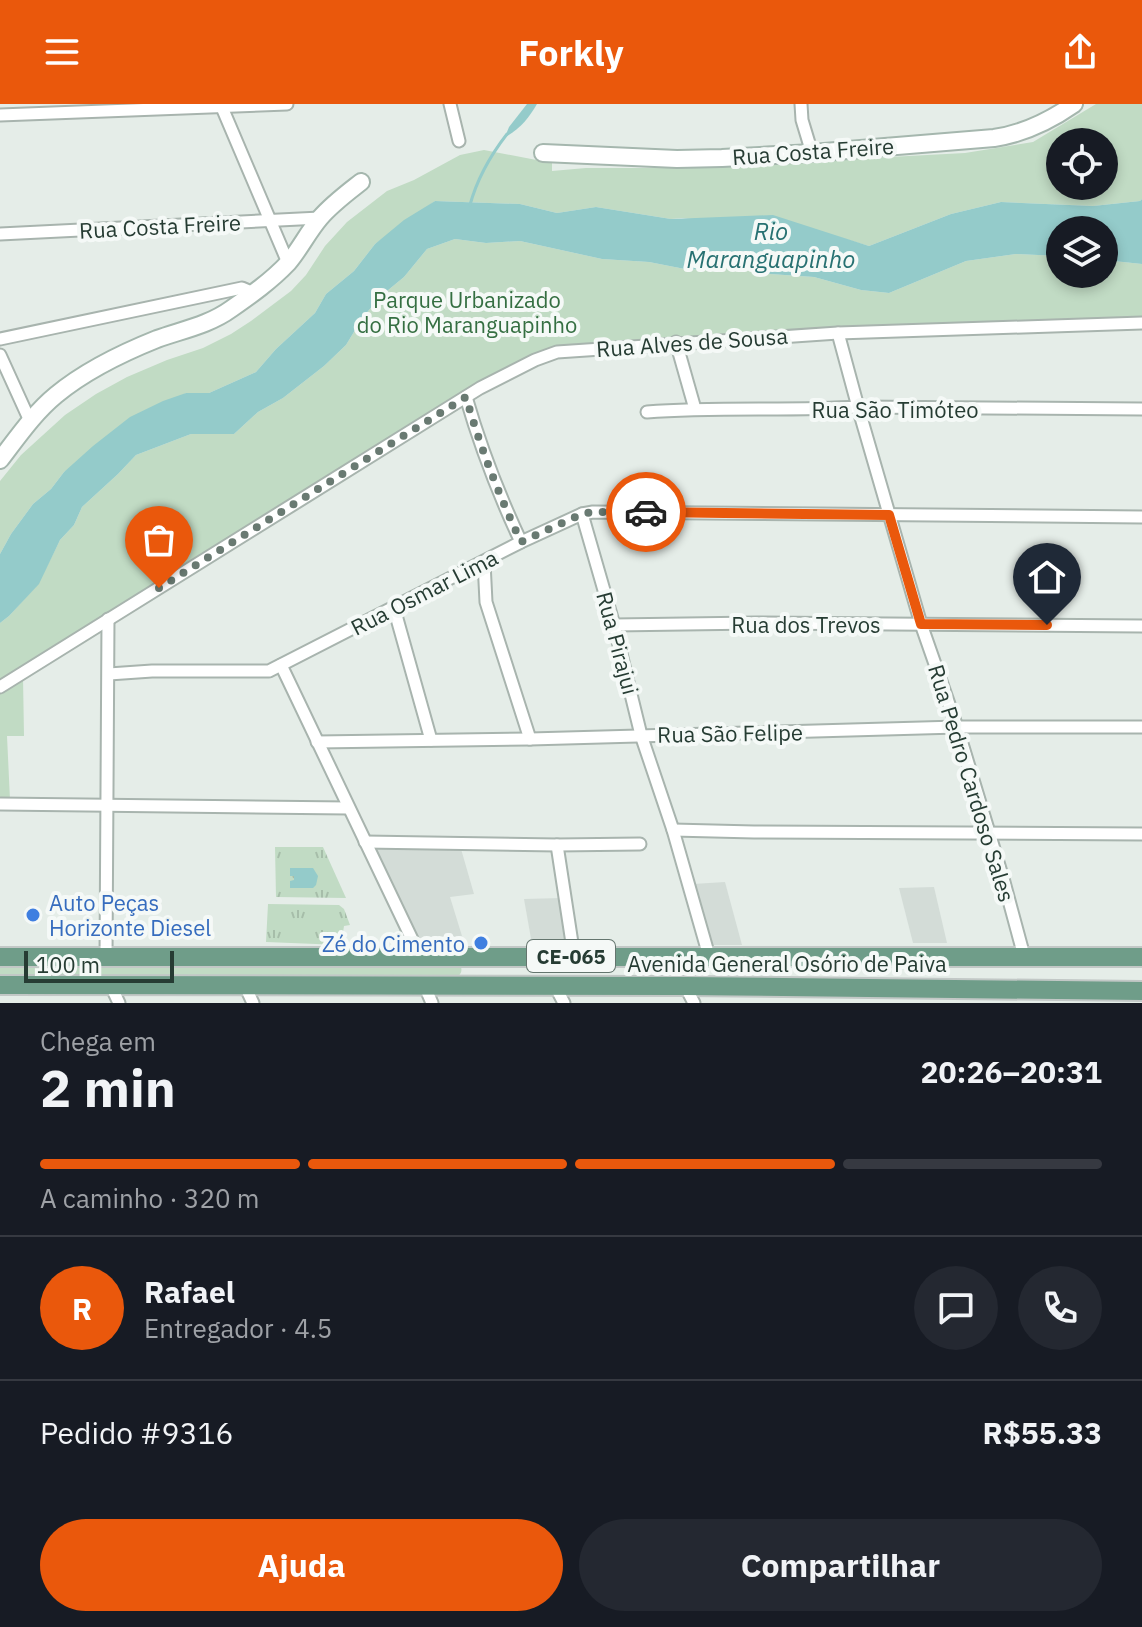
<!DOCTYPE html>
<html lang="pt">
<head>
<meta charset="utf-8">
<style>
  :root { --surface:#171b24; --page:#242831; --text:#f1f3f6; --muted:#9ea1a6; --line:#363941; --accent:#ea580c }
  body { margin:0; font-family:"IBM Plex Sans",sans-serif; background:var(--page); color:var(--text); height:100vh; display:flex; flex-direction:column; font-size:30px; white-space:nowrap }
  * { box-sizing:border-box; margin:0 }
  p { font-size:26px; color:var(--muted) }
  .icon { flex:none; width:44px; height:44px; fill:none; stroke:currentColor; stroke-width:2; stroke-linecap:round; stroke-linejoin:round }
  .map { position:relative; height:899px; overflow:hidden }
  .panel { display:flex; flex-direction:column; background:var(--surface); flex:1 }
  .panel>* { flex:none }
  .controls { position:absolute; left:1046px; top:24px; display:grid; gap:16px }
  .controls a { display:grid; place-items:center; width:72px; height:72px; border-radius:50%; background:var(--surface); box-shadow:0 4px 12px #0003; font-size:40px }
  .scale { position:absolute; left:24px; bottom:20px; width:150px; box-sizing:border-box; padding-left:8px; border:4px solid #263c33; border-top:0; font-size:22px; line-height:28px; white-space:nowrap; color:#263c33; -webkit-text-stroke:6px #f5f9f7; paint-order:stroke }
  .pin { position:absolute; display:grid; place-items:center; width:68px; height:68px; color:#fff; margin:-82px -34px; border-radius:50% 50% 50% 0; rotate:-45deg; box-shadow:0 0 8px #0007 }
  .pin .icon { rotate:45deg }
  .courier { position:absolute; display:grid; place-items:center; width:80px; height:80px; margin:-40px; border:6px solid #ea580c; border-radius:50%; background:#fff; color:#222; box-shadow:0 2px 10px #0007 }
  .head em { font-style:normal; font-weight:700 }
  .head div { display:flex; flex-direction:column-reverse }
  .head { display:flex; align-items:center; justify-content:space-between; height:136px; padding:0 40px }
  h1 { font-size:52px; font-weight:700; line-height:60px }
  .bar { display:grid; grid-template-columns:repeat(4,1fr); gap:12px 8px; align-content:center; height:96px; padding:0 40px }
  .bar i { height:10px; border-radius:6px; background:var(--line) }
  .bar .on { background:var(--accent) }
  .bar p { grid-column:span 4 }
  .line { display:flex; align-items:center; gap:20px; padding:0 40px; border-top:2px solid var(--line) }
  .line div { flex:1 }
  .round { display:grid; place-items:center; flex:none; width:84px; height:84px; border-radius:42px; background:var(--page) }
  .action { display:flex; gap:16px; margin-top:auto; padding:16px 40px }
  .action a { flex:1; height:92px; border-radius:48px; background:var(--accent); color:#fff; font-size:32px; font-weight:700; line-height:92px; text-align:center }
  .action a+a { background:var(--page); color:var(--text) }
  header { display:flex; justify-content:space-between; align-items:center; height:104px; padding:0 40px; background:var(--accent); color:#fff; font-size:36px; font-weight:700 }
  .map>svg:first-child { display:block }
  .built { fill:#d3dcd7 }
  .grass { fill:url(#grass-tufts) }
  .park { fill:#c1dbc4; fill-rule:evenodd }
  .water { fill:#94cbca }
  .lines { fill:none; stroke-linecap:round; stroke-linejoin:round }
  .stream { stroke:#94cbca; stroke-width:3 }
  .street-casing { stroke:#a8b4ae; stroke-width:15 }
  .secondary-casing { stroke:#a5b7ae; stroke-width:20 }
  .primary-casing { stroke:#c2c8c6; stroke-width:22 }
  .street { stroke:#fff; stroke-width:11 }
  .secondary { stroke:#fff; stroke-width:16 }
  .primary { stroke:#6f9d89; stroke-width:18 }
  .done { stroke:#697a72; stroke-width:8; stroke-dasharray:0 14.4 }
  .route { stroke:#ea580c; stroke-width:10 }
  .shop-dot { fill:#3f7fe0; stroke:#f5f9f7; stroke-width:3 }
  .labels { text-anchor:middle; dominant-baseline:central; stroke-width:8; stroke-linejoin:round; paint-order:stroke }
  .shield { fill:#f5f9f7; stroke:#64756e; stroke-width:2 }
  .shield-label { font-size:20px; font-weight:bold; fill:#263c33 }
  .street-label { font-size:22px; fill:#263c33; stroke:#f5f9f7 }
  .park-label { font-size:22px; fill:#356f42; stroke:#f5f9f7 }
  .shop-label { font-size:22px; fill:#366cbe; stroke:#f5f9f7; text-anchor:start }
  .water-label { font-size:24px; font-style:italic; fill:#277172; stroke:#f5f9f7 }
</style>
</head>
<body>
<header><svg class="icon" aria-label="menu" viewBox="0 0 24 24"><path d="M4 6h16M4 12h16M4 18h16"/></svg>Forkly<svg class="icon" aria-label="share" viewBox="0 0 24 24"><path d="M12 15V3M7 8l5-5 5 5M5 13v7h14v-7"/></svg></header>
<div class="map">
<svg width="1142" height="899" viewBox="0 0 1142 899">
  <defs>
    <pattern id="grass-tufts" width="24" height="20" patternUnits="userSpaceOnUse" patternTransform="scale(2)"><rect width="24" height="20" fill="#c1dbc4"/><path d="M3 7l-1-3M5 7V3M7 7l1-3M15 17l-1-3M17 17v-4M19 17l1-3" fill="none" stroke="#a6bda9"/></pattern>
  </defs>
  <rect width="100%" height="100%" fill="#e5ede8"/>
  <!-- built -->
  <g class="built">
    <polygon points="459,738 474,790 450,793 466,845 421,846 370,739"/>
    <polygon points="725,778 742,841 714,841 708,838 693,780"/>
    <polygon points="934,783 947,839 913,839 899,784"/>
    <polygon points="561,794 569,845 533,846 524,795"/>
  </g>
  <!-- grass -->
  <g class="grass">
    <polygon points="275,743 323,743 346,794 276,793"/>
    <polygon points="268,800 339,801 344,805 350,821 344,822 341,841 266,838"/>
  </g>
  <!-- park -->
  <g class="park">
    <path d="M1096 0H1142V95L1140 97 1093 102 1001 98 951 110 869 142 825 129 682 114 671 115 596 103 557 109 520 100 435 97 375 140 354 167 326 190 315 209 276 245 256 268 209 289H186L64 368 51 385 33 400 11 430 0 450V377L21 351 65 311 96 290 127 273 167 256 203 244 231 230 251 217 291 187 306 171 325 142 347 118 387 87 414 76 460 51 484 46 552 59V67L586 64H681L965 49 1033 38ZM1060 38H1104V82H1060Z"/>
    <polygon points="455,135 486,139 520,137 602,155 649,158 690,166 728,160 770,170 814,173 861,186 889,189 966,157 1016,150 1060,152 1060,170 1104,170 1104,156 1142,160 1142,213 824,225 536,252 0,577 0,519 9,512 38,480 60,436 74,421 82,403 118,370 136,351 191,330 234,330 258,308 283,294 324,262 346,241 363,213 381,192 404,173 427,145"/>
    <polygon points="23,573 24,632 7,632 10,696 0,696 0,588"/>
    <path d="M0 859 460 861C464 868 459 872 454 876L0 875Z"/>
  </g>
  <!-- water -->
  <g class="water">
    <path d="M527 0H537C529 14 519 26 505 33L509 23Z"/>
    <polygon points="1142,95 1142,160 1104,156 1104,126 1060,126 1060,152 1016,150 966,157 889,189 861,186 814,173 770,170 728,160 690,166 649,158 602,155 520,137 486,139 455,135 427,145 404,173 381,192 363,213 346,241 324,262 283,294 258,308 234,330 191,330 136,351 118,370 82,403 74,421 60,436 39,480 9,512 0,519 0,450 11,430 33,400 51,385 64,368 93,342 130,313 163,297 186,289 209,289 256,268 276,245 315,209 326,190 354,167 375,140 404,116 435,97 520,100 557,109 596,103 671,115 773,111 869,142 951,110 1001,98 1093,102 1140,97"/>
    <polygon points="290,764 313,764 318,772 316,781 313,784 290,784 290,777 294,776 294,772 290,772"/>
  </g>
  <g class="lines">
    <!-- stream -->
    <path class="stream" d="M470 101C477 75 490 52 507 30"/>
    <defs>
      <g id="street">
        <polyline points="450,0 459,37"/>
        <polyline points="801,0 802,16 812,49"/>
        <polyline points="221,1 286,154 290,157"/>
        <polyline points="0,11 287,0"/>
        <polyline points="0,130 320,114"/>
        <polyline points="838,229 858,303 921,520 957,623 1004,778 1024,852"/>
        <polyline points="0,235 242,184 254,189"/>
        <polyline points="676,238 695,305"/>
        <polyline points="0,251 30,317"/>
        <path d="M466 293C481 345 498 389 521 438"/>
        <path d="M647 308C717 303 788 307 858 303L1142 305"/>
        <polyline points="582,410 614,521 641,631 673,726 709,852"/>
        <polyline points="484,458 486,498 530,635"/>
        <polyline points="394,504 431,636"/>
        <polyline points="614,521 756,519 1142,522"/>
        <polyline points="281,561 420,852"/>
        <polyline points="109,570 152,567 269,567 521,438 582,410 593,408 1142,413"/>
        <polyline points="0,583 480,284 535,256 557,248 838,229 1142,219"/>
        <polyline points="317,638 530,635 957,623 1142,623"/>
        <polyline points="0,700 348,704"/>
        <polyline points="673,726 754,728 1142,730"/>
        <polyline points="365,738 557,741 640,740"/>
        <polyline points="557,741 574,852"/>
        <polyline points="106,853 108,515"/>
        <polyline points="111,882 119,899"/>
        <polyline points="245,882 253,899"/>
        <polyline points="555,882 564,899"/>
        <polyline points="685,882 694,899"/>
        <polyline points="425,883 432,899"/>
      </g>
      <g id="secondary">
        <path d="M543 49 677 55 722 54 812 49 994 34C1022 30 1051 16 1074 0"/>
        <path d="M0 356C17 334 34 309 56 291 85 267 122 249 157 235 182 226 209 221 231 205 251 191 271 177 288 159 300 145 308 128 320 114 332 100 347 89 361 78"/>
      </g>
      <g id="primary">
        <polyline points="0,853 1142,853"/>
        <polyline points="0,881 685,882 1142,887"/>
      </g>
    </defs>
    <!-- street casing -->
    <use href="#street" class="street-casing"/>
    <!-- secondary casing -->
    <use href="#secondary" class="secondary-casing"/>
    <!-- primary casing -->
    <use href="#primary" class="primary-casing"/>
    <!-- street -->
    <use href="#street" class="street"/>
    <!-- secondary -->
    <use href="#secondary" class="secondary"/>
    <!-- primary -->
    <use href="#primary" class="primary"/>
  </g>
  <g class="lines">
    <!-- done -->
    <path class="done" d="M159 484 466 293C480 343 499 391 521 438L582 410 593 408H646"/>
    <!-- route -->
    <polyline class="route" points="646,408 889,411 921,520 1047,521"/>
  </g>
  <!-- markers -->
  <g class="shop-dot">
    <circle cx="33" cy="811" r="8"/>
    <circle cx="481" cy="839" r="8"/>
  </g>
  <g class="labels">
    <!-- shield labels -->
    <rect class="shield" x="527" y="836" width="88" height="32" rx="6"/>
    <g class="shield-label">
      <text x="571" y="852">CE-065</text>
    </g>
    <!-- street labels -->
    <g class="street-label">
      <text transform="translate(813 47) rotate(-4)">Rua Costa Freire</text>
      <text transform="translate(160 122) rotate(-3)">Rua Costa Freire</text>
      <text transform="translate(692 238) rotate(-4)">Rua Alves de Sousa</text>
      <text x="895" y="305">Rua São Timóteo</text>
      <text transform="translate(424 488) rotate(-27)">Rua Osmar Lima</text>
      <text x="806" y="520">Rua dos Trevos</text>
      <text transform="translate(618 539) rotate(75)">Rua Pirajui</text>
      <text transform="translate(730 629) rotate(-1)">Rua São Felipe</text>
      <text transform="translate(972 679) rotate(73)">Rua Pedro Cardoso Sales</text>
      <text x="787" y="859">Avenida General Osório de Paiva</text>
    </g>
    <!-- park labels -->
    <g class="park-label">
      <text x="467" y="195">Parque Urbanizado<tspan x="467" dy="25">do Rio Maranguapinho</tspan></text>
    </g>
    <!-- shop labels -->
    <g class="shop-label">
      <text x="49" y="798">Auto Peças<tspan x="49" dy="25">Horizonte Diesel</tspan></text>
      <text x="465" y="839" text-anchor="end">Zé do Cimento</text>
    </g>
    <!-- water labels -->
    <g class="water-label">
      <text x="771" y="127">Rio<tspan x="771" dy="28">Maranguapinho</tspan></text>
    </g>
  </g>
</svg>
<div class="controls">
<a><svg class="icon" aria-label="locate" viewBox="0 0 24 24"><circle cx="12" cy="12" r="6"/><path d="M12 2v4M12 18v4M2 12h4M18 12h4"/></svg></a>
<a><svg class="icon" aria-label="layers" viewBox="0 0 24 24"><path d="M12 4l9 5-9 5-9-5zM3 14l9 5 9-5"/></svg></a>
</div>
<div class="scale">100 m</div>
<div class="pin" style="left:159px;top:484px;background:#ea580c"><svg class="icon" aria-label="bag" viewBox="0 0 24 24"><path d="M5 8h14l-1 12H6zM9 8a3 3 0 0 1 6 0"/></svg></div>
<div class="pin" style="left:1047px;top:521px;background:#1f2937"><svg class="icon" aria-label="home" viewBox="0 0 24 24"><path d="M3 11l9-7 9 7M6 9v11h12V9"/></svg></div>
<div class="courier" style="left:646px;top:408px"><svg class="icon" aria-label="car" viewBox="0 0 24 24"><path d="M5 17H2v-5l4-1 3-4h7l3 4 3 1v5h-3M9 17h6M6 11h13"/><circle cx="7" cy="17" r="2"/><circle cx="17" cy="17" r="2"/></svg></div>
</div>
<section class="panel">
<div class="head"><div><h1>2 min</h1><p>Chega em</p></div><em>20:26–20:31</em></div>
<div class="bar"><i class="on"></i><i class="on"></i><i class="on"></i><i></i><p>A caminho · 320 m</p></div>
<div class="line" style="height:144px"><b class="round" style="background:var(--accent);color:#fff">R</b><div><b>Rafael</b><p>Entregador · 4.5</p></div><a class="round"><svg class="icon" aria-label="chat" viewBox="0 0 24 24"><path d="M4 5h16v11H9l-5 4z"/></svg></a><a class="round"><svg class="icon" aria-label="phone" viewBox="0 0 24 24"><path d="M5 4h4l2 5-3 2q2 4 5 5l2-3 5 2v4C11 20 4 13 5 4z"/></svg></a></div>
<div class="line" style="height:104px"><div>Pedido #9316</div><b>R$55.33</b></div>
<div class="action"><a>Ajuda</a><a>Compartilhar</a></div>
</section>
</body>
</html>
